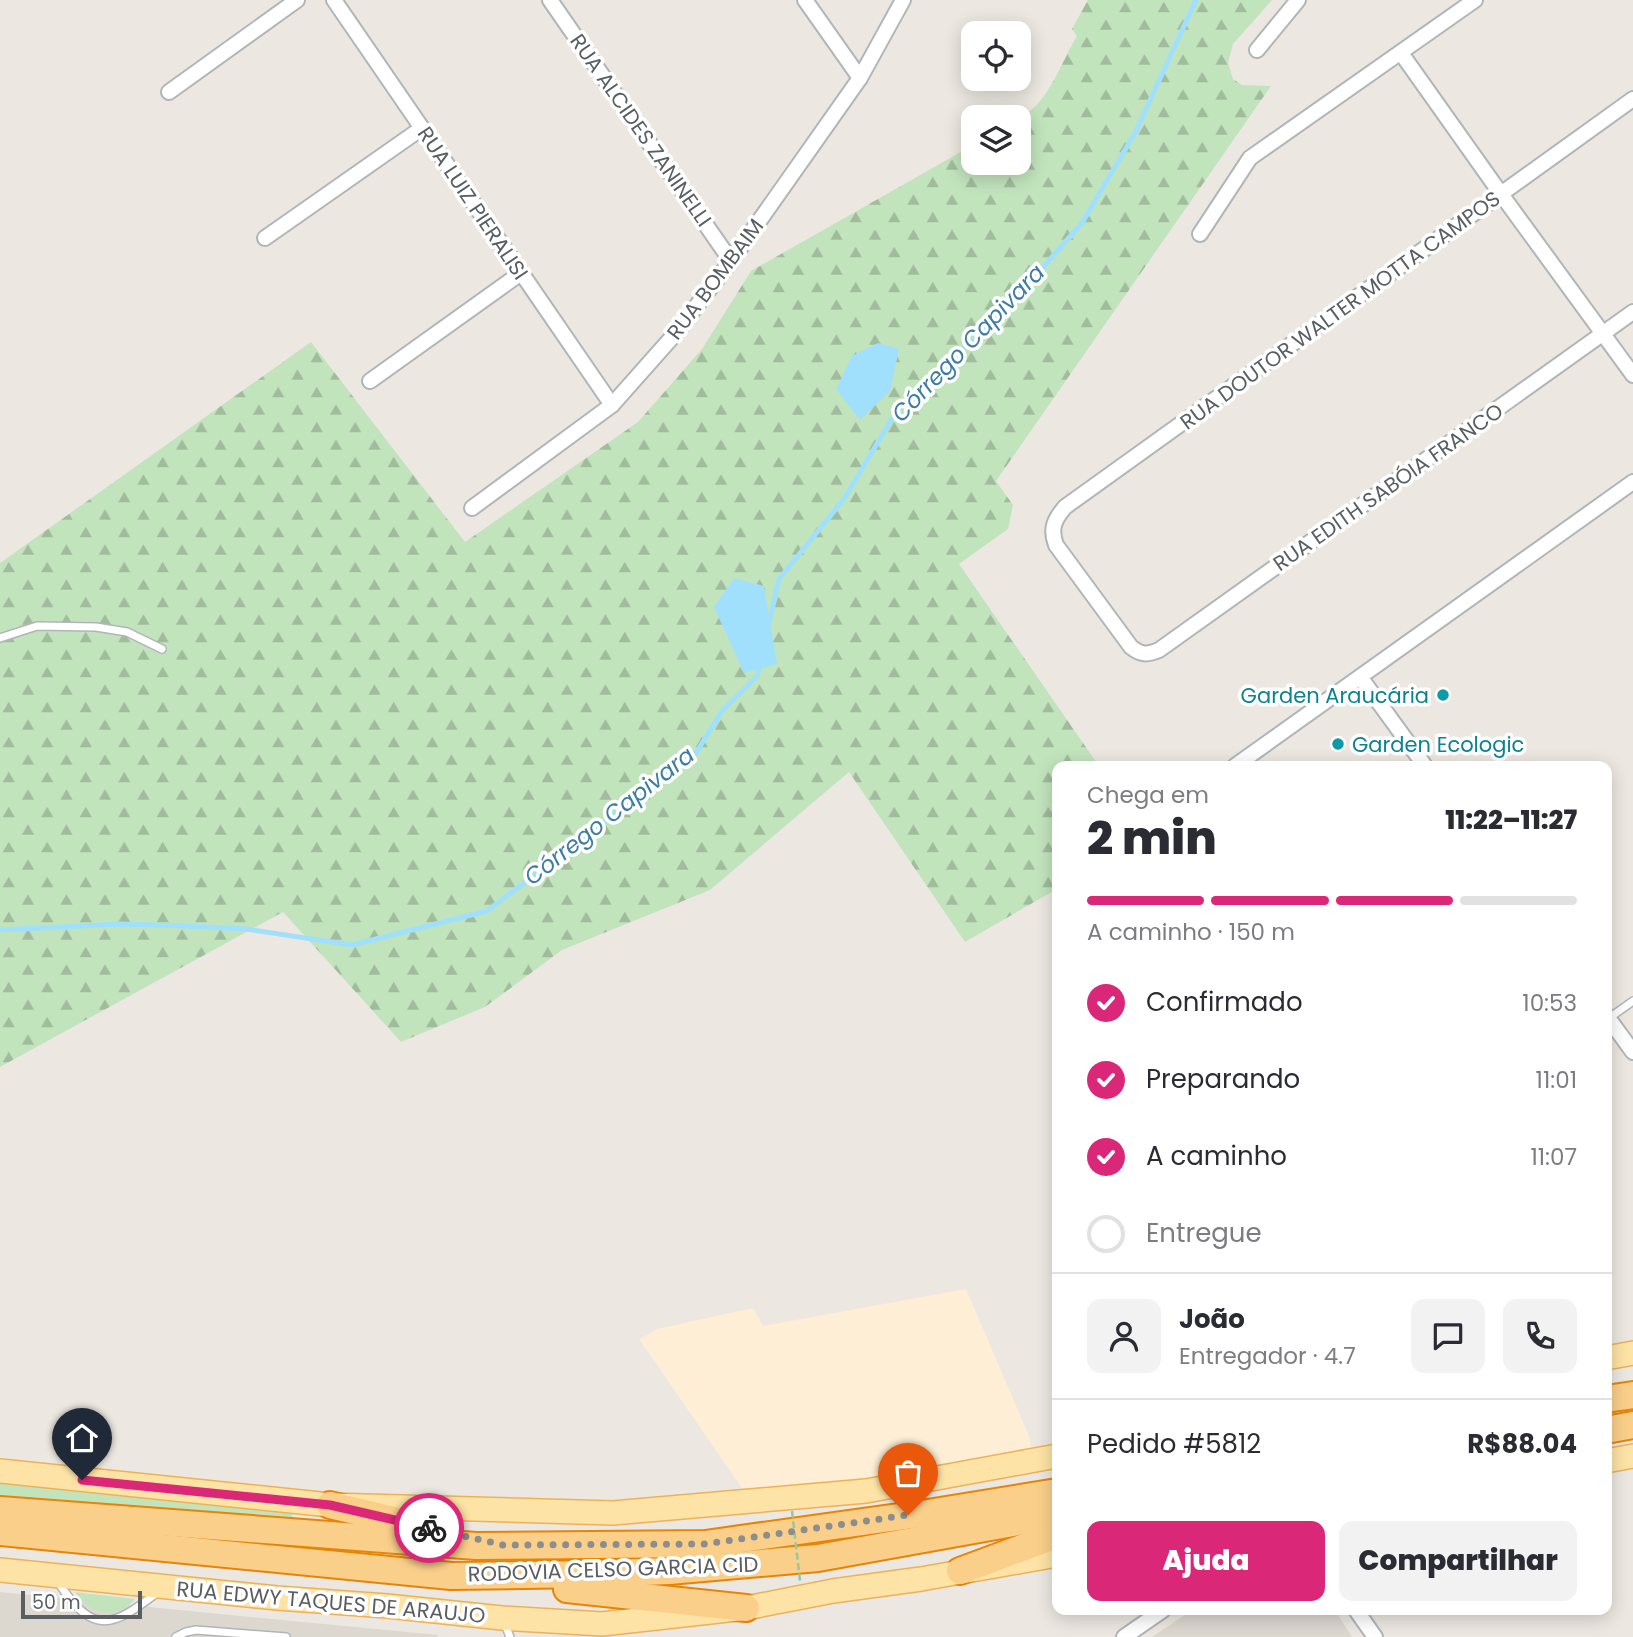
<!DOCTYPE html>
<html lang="pt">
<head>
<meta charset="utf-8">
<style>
  :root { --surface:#fff; --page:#f2f2f3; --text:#2b2b33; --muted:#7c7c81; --line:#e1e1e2; --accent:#db2777 }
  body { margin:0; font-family:Poppins,sans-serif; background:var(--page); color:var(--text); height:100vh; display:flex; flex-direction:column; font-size:26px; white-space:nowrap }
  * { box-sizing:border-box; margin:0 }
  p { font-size:23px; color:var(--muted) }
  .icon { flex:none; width:38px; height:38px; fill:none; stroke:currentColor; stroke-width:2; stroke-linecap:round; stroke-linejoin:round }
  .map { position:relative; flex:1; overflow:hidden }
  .side { position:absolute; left:1052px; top:761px; width:560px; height:854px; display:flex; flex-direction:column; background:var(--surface); border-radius:14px; box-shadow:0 4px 18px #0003 }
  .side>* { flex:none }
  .buttons { position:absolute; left:961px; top:21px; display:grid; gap:14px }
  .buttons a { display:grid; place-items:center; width:70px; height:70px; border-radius:14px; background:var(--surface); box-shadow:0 4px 18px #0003; font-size:35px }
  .scale { position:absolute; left:21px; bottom:18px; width:121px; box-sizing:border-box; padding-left:7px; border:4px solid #595e61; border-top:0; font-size:19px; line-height:24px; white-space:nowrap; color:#595e61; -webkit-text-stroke:5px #fff; paint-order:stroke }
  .pin { position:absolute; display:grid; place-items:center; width:60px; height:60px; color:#fff; margin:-72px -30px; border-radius:50% 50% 50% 0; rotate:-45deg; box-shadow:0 0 7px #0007 }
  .pin .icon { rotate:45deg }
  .courier { position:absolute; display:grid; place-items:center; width:70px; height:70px; margin:-35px; border:5px solid #db2777; border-radius:50%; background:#fff; color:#222; box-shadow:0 2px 9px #0007 }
  .summary em { font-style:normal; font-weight:800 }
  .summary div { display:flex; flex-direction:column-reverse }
  .summary { display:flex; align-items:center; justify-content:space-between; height:119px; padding:0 35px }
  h1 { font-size:46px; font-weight:800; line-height:52px }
  .bar { display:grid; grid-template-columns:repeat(4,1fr); gap:10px 7px; align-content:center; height:84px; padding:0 35px }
  .bar i { height:9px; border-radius:5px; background:var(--line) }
  .bar .current { background:var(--accent) }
  .bar p { grid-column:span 4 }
  .line { display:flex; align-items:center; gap:18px; padding:0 35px; border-top:2px solid var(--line) }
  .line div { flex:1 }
  .round { display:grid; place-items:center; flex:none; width:74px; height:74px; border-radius:14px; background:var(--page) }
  ol { padding:0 35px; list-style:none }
  li { display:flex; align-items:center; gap:21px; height:77px }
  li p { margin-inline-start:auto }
  li .icon { padding:7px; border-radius:50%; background:var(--accent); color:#fff; stroke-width:4 }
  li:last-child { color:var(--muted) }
  li i { width:38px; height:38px; border:4px solid var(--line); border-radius:50% }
  .button { display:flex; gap:14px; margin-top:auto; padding:14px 35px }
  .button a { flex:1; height:80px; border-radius:14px; background:var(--accent); color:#fff; font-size:28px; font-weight:800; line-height:80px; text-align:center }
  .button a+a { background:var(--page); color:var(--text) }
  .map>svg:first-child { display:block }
  .commercial { fill:#fdeed5 }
  .education { fill:#dcd7cf }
  .green { fill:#c2e4bd }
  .forest { fill:url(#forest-firs) }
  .water { fill:#a0e0fd }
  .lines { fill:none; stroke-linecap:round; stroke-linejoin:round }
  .stream { stroke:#a0e0fd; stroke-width:5 }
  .service-casing { stroke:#b2b5b8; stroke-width:10 }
  .minor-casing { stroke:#b2b5b8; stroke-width:18 }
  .primary-casing { stroke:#edb158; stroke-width:26 }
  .motorway-casing { stroke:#e78406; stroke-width:30 }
  .service { stroke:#fff; stroke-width:7 }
  .minor { stroke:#fff; stroke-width:14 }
  .primary { stroke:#fde3a5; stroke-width:23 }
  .motorway { stroke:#facf8a; stroke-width:26 }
  .path-bridge { stroke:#98c79f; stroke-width:2.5; stroke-dasharray:7 3.5; stroke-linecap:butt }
  .done { stroke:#8c8e8e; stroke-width:7; stroke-dasharray:0 12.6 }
  .route { stroke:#db2777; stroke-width:9 }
  .culture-dot { fill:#0f9aa8; stroke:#fff; stroke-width:2.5 }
  .labels { text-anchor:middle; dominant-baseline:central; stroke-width:7; stroke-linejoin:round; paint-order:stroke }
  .street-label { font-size:21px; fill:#595e61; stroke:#fff }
  .culture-label { font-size:21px; fill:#0d838f; stroke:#fff; text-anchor:end }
  .water-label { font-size:23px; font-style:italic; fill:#3c7ca5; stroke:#fff }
</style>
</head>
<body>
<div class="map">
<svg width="1633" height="1637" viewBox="0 0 1633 1637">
  <defs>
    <pattern id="forest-firs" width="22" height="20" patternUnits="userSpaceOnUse" patternTransform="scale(1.75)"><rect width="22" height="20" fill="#c2e4bd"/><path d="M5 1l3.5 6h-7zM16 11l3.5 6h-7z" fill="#a1bc9d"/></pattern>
  </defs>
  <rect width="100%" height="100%" fill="#ece8e1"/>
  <!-- commercial -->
  <polygon class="commercial" points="966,1289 1029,1436 1033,1455 751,1501 639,1339 657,1329 753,1308 763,1326"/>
  <!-- education -->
  <g class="education">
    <polygon points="0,1592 159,1608 438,1635 437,1637 0,1637"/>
    <polygon points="1192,1610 1335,1610 1352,1637 1152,1637"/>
  </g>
  <!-- green -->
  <g class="green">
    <polygon points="0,1482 293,1512 290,1529 0,1497"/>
    <path d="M75 1592 135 1599C116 1621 91 1615 75 1592Z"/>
  </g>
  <!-- forest -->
  <path class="forest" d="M1088 0H1272L1233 44 1228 63 1233 79 1242 85 1271 86 996 481 1013 505 1008 529 959 564 1099 766H1057V889L965 942 849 772 710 890 562 950 485 1007 401 1042 283 912 0 1067V563L311 342 465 542 638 422 702 349 751 271 973 145V163H1018L1019 119C1051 100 1058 67 1077 36L1072 29Z"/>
  <!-- water -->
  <g class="water">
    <polygon points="878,343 899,349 890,391 860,420 836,389 852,356"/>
    <polygon points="734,578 764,586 777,664 744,673 714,607"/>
  </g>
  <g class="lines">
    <!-- stream -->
    <g class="stream">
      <polyline points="768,628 779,579 844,499 896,412 1007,308 1082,223 1135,133 1196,0"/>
      <polyline points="0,930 121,924 185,926 246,929 352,945 487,911 696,753 722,711 757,676 760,665"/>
    </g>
    <defs>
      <g id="service">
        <polyline points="0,638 37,626 96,627 127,632 162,649"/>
        <polyline points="1609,1018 1633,1001"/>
        <path d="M58 1582C94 1637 112 1627 158 1592"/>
        <polyline points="504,1622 510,1637"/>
        <polyline points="176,1637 186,1632 196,1630 286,1637"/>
      </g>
      <g id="minor">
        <polyline points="334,0 612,405"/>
        <polyline points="550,0 731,261"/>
        <polyline points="805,0 860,78"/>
        <polyline points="1257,50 1298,0"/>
        <polyline points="1401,53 1501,194 1633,375"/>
        <polyline points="169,92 297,0"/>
        <path d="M1633 99 1065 507C1054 520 1050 529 1056 545L1131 647C1141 655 1147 655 1159 650L1633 312"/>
        <polyline points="1200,234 1250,158 1475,0"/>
        <polyline points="265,238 422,128"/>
        <polyline points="370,381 521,273"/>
        <polyline points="472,508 612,405 675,334 731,261 860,78 903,0"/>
        <polyline points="1361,678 1425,766"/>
        <polyline points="1235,766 1633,482"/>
        <polyline points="1606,1015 1633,1052"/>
        <polyline points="1356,1610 1375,1637"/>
        <polyline points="1124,1637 1163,1610"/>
      </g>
      <g id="primary">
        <polyline points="1606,1358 1633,1353"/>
        <polyline points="1606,1461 1633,1456"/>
        <polyline points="0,1471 330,1505 613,1513 866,1491 1057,1456"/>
        <polyline points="0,1570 277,1598 387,1606 502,1618 602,1624 746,1608 833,1591 921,1579 1057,1555"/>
      </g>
      <g id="motorway">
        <polyline points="1606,1399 1633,1395"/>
        <polyline points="1606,1430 1633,1425"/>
        <polyline points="330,1505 436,1530"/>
        <polyline points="0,1510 476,1546 705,1544 934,1512 1057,1492"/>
        <polyline points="0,1532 451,1576 588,1574 669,1571 818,1558 1057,1515"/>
        <polyline points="960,1571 1057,1535"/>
        <polyline points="567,1589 746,1608"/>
      </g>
    </defs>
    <!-- service casing -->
    <use href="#service" class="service-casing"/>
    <!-- minor casing -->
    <use href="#minor" class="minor-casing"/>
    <!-- primary casing -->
    <use href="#primary" class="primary-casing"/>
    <!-- motorway casing -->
    <use href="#motorway" class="motorway-casing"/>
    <!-- service -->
    <use href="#service" class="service"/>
    <!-- minor -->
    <use href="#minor" class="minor"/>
    <!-- primary -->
    <use href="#primary" class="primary"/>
    <!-- motorway -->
    <use href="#motorway" class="motorway"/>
    <!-- path-bridge -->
    <polyline class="path-bridge" points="792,1511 800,1581"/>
  </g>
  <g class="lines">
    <!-- done -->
    <polyline class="done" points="429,1528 503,1545 705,1544 908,1515"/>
    <!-- route -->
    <polyline class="route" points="82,1480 330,1505 429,1528"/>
  </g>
  <!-- markers -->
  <g class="culture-dot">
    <circle cx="1443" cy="695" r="7"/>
    <circle cx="1338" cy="744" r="7"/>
  </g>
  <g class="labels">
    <!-- street labels -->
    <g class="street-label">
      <text transform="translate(641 130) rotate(55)">RUA ALCIDES ZANINELLI</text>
      <text transform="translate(473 203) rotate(56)">RUA LUIZ PIERALISI</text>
      <text transform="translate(715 279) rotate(-53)">RUA BOMBAIM</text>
      <text transform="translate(1340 310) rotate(-36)">RUA DOUTOR WALTER MOTTA CAMPOS</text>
      <text transform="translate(1388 487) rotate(-35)">RUA EDITH SABÓIA FRANCO</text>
      <text transform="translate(613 1569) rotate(-2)">RODOVIA CELSO GARCIA CID</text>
      <text transform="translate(331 1602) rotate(5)">RUA EDWY TAQUES DE ARAUJO</text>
    </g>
    <!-- culture labels -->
    <g class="culture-label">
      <text x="1429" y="695">Garden Araucária</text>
      <text x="1352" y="744" text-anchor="start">Garden Ecologic</text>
    </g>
    <!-- water labels -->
    <g class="water-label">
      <text transform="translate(968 343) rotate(-46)">Córrego Capivara</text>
      <text transform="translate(609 816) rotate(-38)">Córrego Capivara</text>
    </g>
  </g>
</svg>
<div class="buttons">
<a><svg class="icon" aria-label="locate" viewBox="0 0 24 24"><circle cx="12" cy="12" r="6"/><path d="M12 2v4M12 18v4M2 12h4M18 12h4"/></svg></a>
<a><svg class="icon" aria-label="layers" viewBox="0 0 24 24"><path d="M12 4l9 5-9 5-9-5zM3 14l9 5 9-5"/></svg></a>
</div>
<div class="scale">50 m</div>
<div class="pin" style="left:908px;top:1515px;background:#ea580c"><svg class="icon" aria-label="bag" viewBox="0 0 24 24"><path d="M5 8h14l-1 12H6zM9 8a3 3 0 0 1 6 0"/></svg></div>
<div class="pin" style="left:82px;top:1480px;background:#1f2937"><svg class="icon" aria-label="home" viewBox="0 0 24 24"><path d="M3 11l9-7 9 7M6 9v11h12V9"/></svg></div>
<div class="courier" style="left:429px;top:1528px"><svg class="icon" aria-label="bike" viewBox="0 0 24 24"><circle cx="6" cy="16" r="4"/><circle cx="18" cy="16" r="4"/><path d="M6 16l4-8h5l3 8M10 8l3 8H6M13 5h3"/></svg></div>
<section class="side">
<div class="summary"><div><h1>2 min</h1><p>Chega em</p></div><em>11:22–11:27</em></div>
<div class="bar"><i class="current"></i><i class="current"></i><i class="current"></i><i></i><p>A caminho · 150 m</p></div>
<ol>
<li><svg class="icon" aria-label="check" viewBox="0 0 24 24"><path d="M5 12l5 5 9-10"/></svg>Confirmado<p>10:53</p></li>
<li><svg class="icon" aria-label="check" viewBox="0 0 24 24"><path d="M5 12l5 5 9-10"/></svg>Preparando<p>11:01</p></li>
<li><svg class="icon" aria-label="check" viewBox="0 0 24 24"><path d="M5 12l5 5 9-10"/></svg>A caminho<p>11:07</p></li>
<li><i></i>Entregue</li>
</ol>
<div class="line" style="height:126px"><a class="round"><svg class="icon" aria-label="person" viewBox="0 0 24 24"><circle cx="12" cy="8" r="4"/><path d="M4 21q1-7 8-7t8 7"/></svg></a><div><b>João</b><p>Entregador · 4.7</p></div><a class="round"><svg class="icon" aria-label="chat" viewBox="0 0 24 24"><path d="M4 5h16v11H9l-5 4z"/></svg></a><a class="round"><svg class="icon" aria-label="phone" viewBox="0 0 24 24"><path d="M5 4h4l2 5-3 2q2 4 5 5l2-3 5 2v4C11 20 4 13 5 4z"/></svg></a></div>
<div class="line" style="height:91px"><div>Pedido #5812</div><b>R$88.04</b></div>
<div class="button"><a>Ajuda</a><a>Compartilhar</a></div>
</section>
</div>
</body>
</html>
